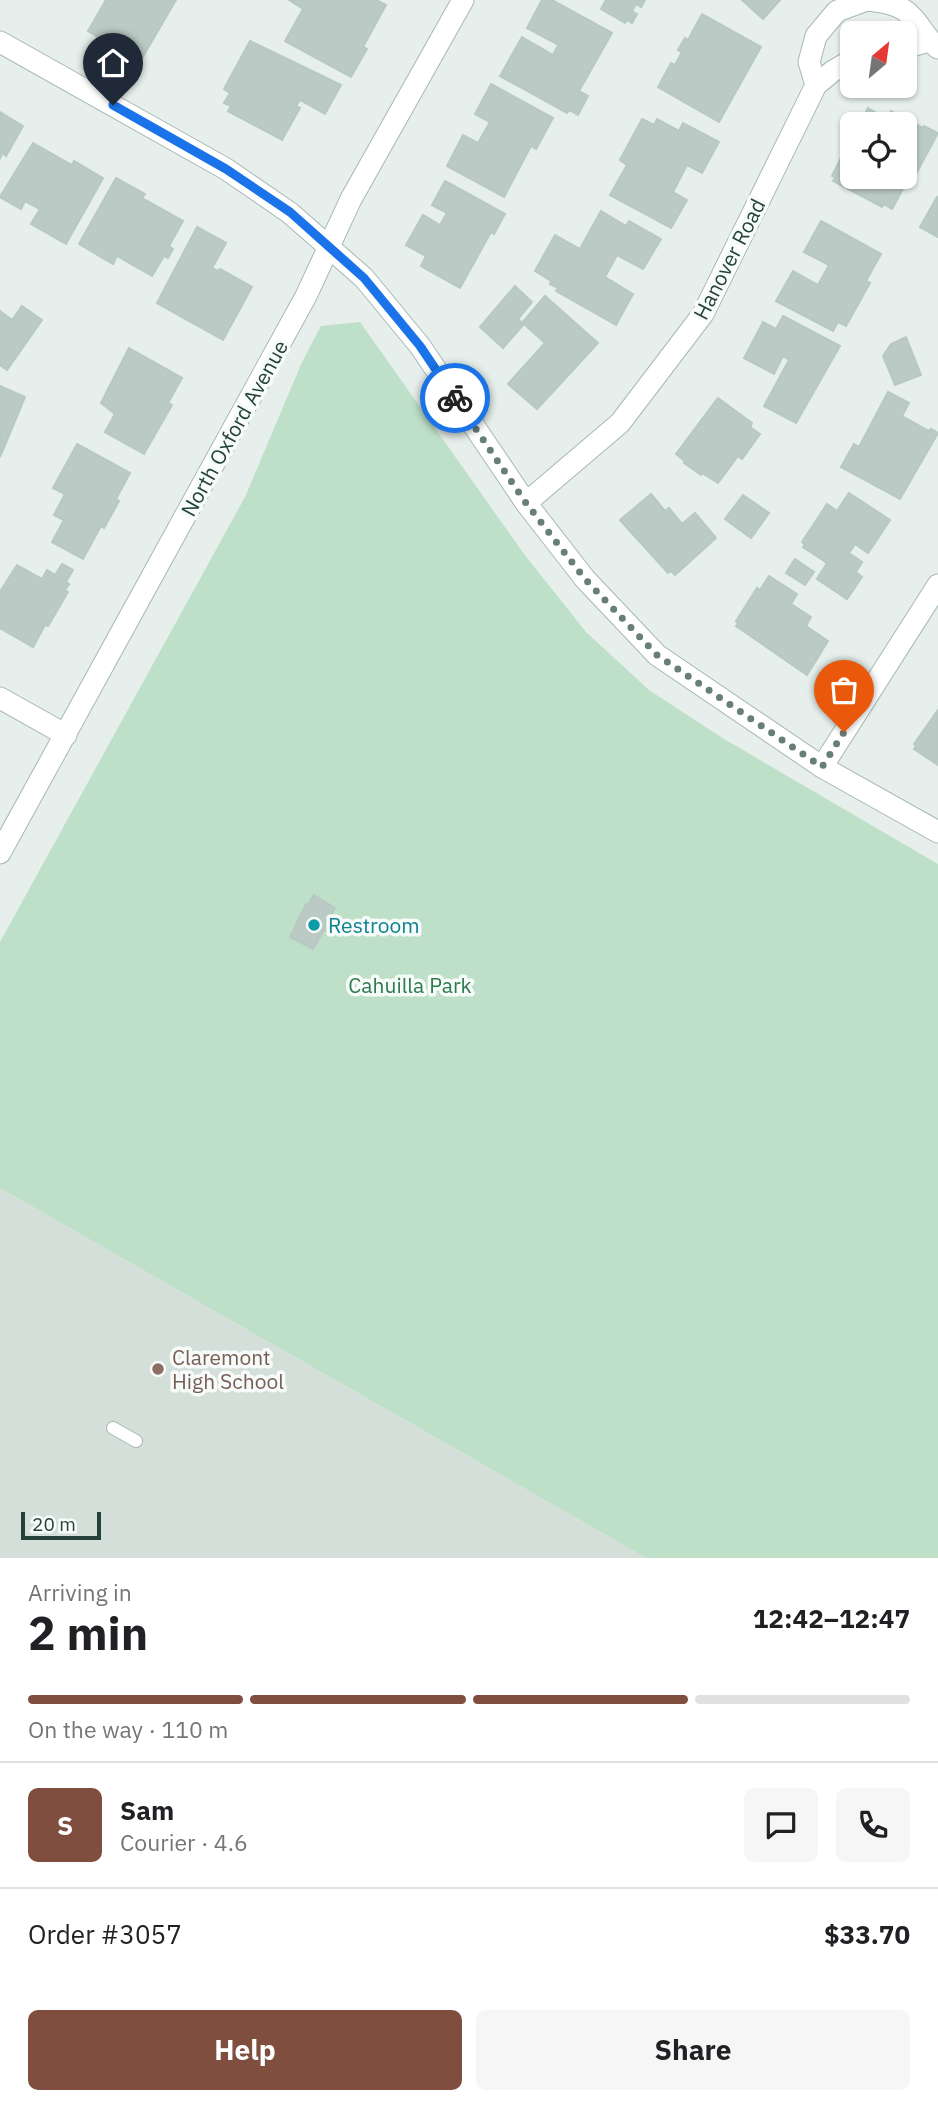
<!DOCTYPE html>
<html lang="en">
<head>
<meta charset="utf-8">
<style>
  :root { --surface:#fff; --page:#f6f6f6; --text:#202124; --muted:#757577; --line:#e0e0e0; --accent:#7f4e3f }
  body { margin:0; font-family:"IBM Plex Sans",sans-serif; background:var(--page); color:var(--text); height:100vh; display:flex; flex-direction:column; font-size:26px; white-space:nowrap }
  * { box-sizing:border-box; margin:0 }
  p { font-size:23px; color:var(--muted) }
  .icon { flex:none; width:38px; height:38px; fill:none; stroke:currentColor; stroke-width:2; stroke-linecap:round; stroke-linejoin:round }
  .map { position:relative; height:1558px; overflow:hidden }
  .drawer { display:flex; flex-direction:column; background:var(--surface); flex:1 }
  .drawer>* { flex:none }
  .needle { width:46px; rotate:29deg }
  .fabs { position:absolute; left:840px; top:21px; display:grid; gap:14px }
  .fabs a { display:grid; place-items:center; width:77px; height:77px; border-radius:10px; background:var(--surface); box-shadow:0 2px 5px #0004; font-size:35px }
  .scale { position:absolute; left:21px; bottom:18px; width:80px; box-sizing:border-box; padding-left:7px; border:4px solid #24423a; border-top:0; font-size:19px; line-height:24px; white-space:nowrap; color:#24423a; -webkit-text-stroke:5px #f7fbf9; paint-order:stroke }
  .pin { position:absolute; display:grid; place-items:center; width:60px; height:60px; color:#fff; margin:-72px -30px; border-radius:50% 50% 50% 0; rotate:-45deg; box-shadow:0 0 7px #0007 }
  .pin .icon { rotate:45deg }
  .courier { position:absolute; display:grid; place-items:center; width:70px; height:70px; margin:-35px; border:5px solid #1a73e8; border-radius:50%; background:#fff; color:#222; box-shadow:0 2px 9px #0007 }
  .head em { font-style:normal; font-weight:800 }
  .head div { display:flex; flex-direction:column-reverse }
  .head { display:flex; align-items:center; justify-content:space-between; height:119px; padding:0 28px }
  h1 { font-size:46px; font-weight:800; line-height:52px }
  .bar { display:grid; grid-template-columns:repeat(4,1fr); gap:10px 7px; align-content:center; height:84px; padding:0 28px }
  .bar i { height:9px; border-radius:5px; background:var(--line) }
  .bar .current { background:var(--accent) }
  .bar p { grid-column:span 4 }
  .line { display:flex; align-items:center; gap:18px; padding:0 28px; border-top:2px solid var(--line) }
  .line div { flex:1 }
  .round { display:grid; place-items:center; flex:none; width:74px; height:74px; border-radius:10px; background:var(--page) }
  .action { display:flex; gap:14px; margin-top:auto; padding:14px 28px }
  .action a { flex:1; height:80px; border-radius:10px; background:var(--accent); color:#fff; font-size:28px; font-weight:800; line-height:80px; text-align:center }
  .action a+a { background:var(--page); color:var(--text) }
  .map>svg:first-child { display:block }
  .built { fill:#d4dfda }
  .green { fill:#bfe0c8 }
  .building { fill:#bbcac4; stroke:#b8c9c2; stroke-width:2 }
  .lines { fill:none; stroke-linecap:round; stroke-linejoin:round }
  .service-casing { stroke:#a8b8b2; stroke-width:14 }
  .minor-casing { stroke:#a8b8b2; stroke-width:23 }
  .tertiary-casing { stroke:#a8b8b2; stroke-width:23 }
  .service { stroke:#fff; stroke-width:12 }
  .minor { stroke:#fff; stroke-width:21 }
  .tertiary { stroke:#fff; stroke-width:21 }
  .done { stroke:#687f78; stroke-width:7; stroke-dasharray:0 12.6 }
  .route { stroke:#1a73e8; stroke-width:9 }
  .culture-dot { fill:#0f9aa8; stroke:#f7fbf9; stroke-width:2.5 }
  .education-dot { fill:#8d6e63; stroke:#f7fbf9; stroke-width:2.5 }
  .labels { text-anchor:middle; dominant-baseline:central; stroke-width:7; stroke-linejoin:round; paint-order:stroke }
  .street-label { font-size:21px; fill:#24423a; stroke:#f7fbf9 }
  .culture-label { font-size:21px; fill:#0d838f; stroke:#f7fbf9; text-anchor:start }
  .park-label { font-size:21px; fill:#2d7a4b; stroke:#f7fbf9 }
  .education-label { font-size:21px; fill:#785e54; stroke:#f7fbf9; text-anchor:start }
</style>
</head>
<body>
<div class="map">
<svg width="938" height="1558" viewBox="0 0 938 1558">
  <rect width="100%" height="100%" fill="#e6efeb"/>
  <!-- built -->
  <polygon class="built" points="0,1188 630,1549 646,1558 0,1558"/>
  <!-- green -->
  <polygon class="green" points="360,322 524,554 586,632 649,690 724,739 938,864 938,1558 646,1558 0,1188 0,942 245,497 302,362 321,326"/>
  <!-- building -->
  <g class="building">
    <polygon points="106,0 176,0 141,60 88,31"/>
    <polygon points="289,0 376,0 386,5 363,47 367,49 351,77 285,41 303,9"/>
    <polygon points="542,0 552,0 612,33 579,91 588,96 578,115 569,110 567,113 500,76 522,37 553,55 560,42 557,44 527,28"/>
    <polygon points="606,0 645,0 641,7 636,4 632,11 637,14 632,23 627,20 625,23 601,9"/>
    <polygon points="742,0 780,0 763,19"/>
    <polygon points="702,14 761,47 719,122 658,87 671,63 675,65 682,52 678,50 685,38 688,40"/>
    <polygon points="250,41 341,85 325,114 300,100 296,106 300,108 282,140 228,111 231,106 224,103 230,93 224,89"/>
    <polygon points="491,84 553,118 536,149 531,146 504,197 447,166 463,135 478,143 490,122 475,114"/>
    <polygon points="868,108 887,119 891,111 923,128 924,126 938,133 909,187 905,185 892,209 884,204 882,207 833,181 835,178 832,176 845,150 852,154 852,177 905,177 905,124 860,124"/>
    <polygon points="0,112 23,126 6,156 3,153 0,158"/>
    <polygon points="642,119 654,125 657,119 679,131 683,123 719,142 702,173 687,165 673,192 687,200 671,228 610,195 627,165 620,160"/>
    <polygon points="33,143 72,165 74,161 103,178 66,244 31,224 40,209 25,201 21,209 0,197"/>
    <polygon points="116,178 145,194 142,198 183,221 169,246 173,249 168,258 164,256 152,276 117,256 113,264 79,244"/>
    <polygon points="445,181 505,214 494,234 491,232 460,288 421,266 426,256 406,245 423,215 440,225 447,213 432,205"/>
    <polygon points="937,197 938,198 938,237 920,227"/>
    <polygon points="601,211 626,226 629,221 661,239 643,269 617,255 605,277 633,294 616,325 556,291 558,288 550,284 551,281 535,271 555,235 580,249"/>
    <polygon points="821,221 881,254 866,281 870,283 846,326 838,322 833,331 776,301 793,271 818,285 829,265 804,252"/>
    <polygon points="197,227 226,243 212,268 218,271 220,269 252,287 223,340 157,303"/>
    <polygon points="515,286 532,302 518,319 522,323 545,296 598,343 537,409 508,384 545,343 524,324 503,348 480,327"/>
    <polygon points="22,306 42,320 7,370 0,365 0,311 12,320"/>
    <polygon points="783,316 840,346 796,423 764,406 789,360 783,356 774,374 744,358 763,322 776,329"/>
    <polygon points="906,337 921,375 895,385 883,356 891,344"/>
    <polygon points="129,348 182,378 168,403 172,405 144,454 105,432 115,414 101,403"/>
    <polygon points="0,386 25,397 0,457"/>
    <polygon points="888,392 909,403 902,416 929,431 931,429 938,433 900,499 841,467 854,444 859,447"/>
    <polygon points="718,398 752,423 750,427 760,434 742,459 738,456 718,483 702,473 701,475 684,463 685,461 676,454"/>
    <polygon points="77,444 130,473 116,499 119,501 104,528 101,526 83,559 52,542 64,520 54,515 65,494 53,488"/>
    <polygon points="849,493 890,520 868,553 855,544 849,553 862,562 856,572 862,577 847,599 817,579 827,563 803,547 805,545 802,542 827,504 837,511"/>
    <polygon points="651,494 665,511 669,508 682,524 695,513 716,538 675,575 671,571 668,573 620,520"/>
    <polygon points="743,495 769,513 751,538 725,519"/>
    <polygon points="795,559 814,572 805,585 786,573"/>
    <polygon points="62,564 73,570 66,582 69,584 65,590 68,592 48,626 45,625 33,647 0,628 0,592 17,565 42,579 47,570 55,575"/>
    <polygon points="769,576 797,594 791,604 811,617 806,626 828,641 807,675 736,626 738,623 736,621 757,588 760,590"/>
    <polygon points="938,710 938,765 914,749 916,746 914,744"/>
    <polygon points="314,895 335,908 330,917 334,920 327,932 324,930 313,949 290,937 306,904 308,905"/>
  </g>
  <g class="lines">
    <defs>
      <polyline id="service" points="113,1428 136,1441"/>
      <g id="minor">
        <path d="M867 0C883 2 902 4 913 18 922 28 927 39 938 48"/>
        <polyline points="905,48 929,41"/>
        <polyline points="816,85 809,62 816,36 837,11 867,0"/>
        <polyline points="526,503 620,423 703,314 816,85 833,71 852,60"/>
        <polyline points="0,698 66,735"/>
        <polyline points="822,767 938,585"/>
        <polyline points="0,853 306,296 351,199 463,0"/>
      </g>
      <polyline id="tertiary" points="0,42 226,169 290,213 364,278 420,346 526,503 585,579 657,655 822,767 938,832"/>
    </defs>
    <!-- service casing -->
    <use href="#service" class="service-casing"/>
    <!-- minor casing -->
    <use href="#minor" class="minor-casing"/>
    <!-- tertiary casing -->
    <use href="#tertiary" class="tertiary-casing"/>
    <!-- service -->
    <use href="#service" class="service"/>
    <!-- minor -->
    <use href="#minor" class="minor"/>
    <!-- tertiary -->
    <use href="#tertiary" class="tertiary"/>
  </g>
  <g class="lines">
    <!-- done -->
    <polyline class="done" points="455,398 526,503 585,579 657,655 822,767 844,732"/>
    <!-- route -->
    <polyline class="route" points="113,105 226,169 290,212 364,278 420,346 455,398"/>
  </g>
  <!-- markers -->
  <circle class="culture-dot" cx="314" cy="925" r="7"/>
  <circle class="education-dot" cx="158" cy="1369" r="7"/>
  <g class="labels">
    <!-- street labels -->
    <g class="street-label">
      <text transform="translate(729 259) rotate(-63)">Hanover Road</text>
      <text transform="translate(234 428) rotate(-61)">North Oxford Avenue</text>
    </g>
    <!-- culture labels -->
    <g class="culture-label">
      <text x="328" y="925">Restroom</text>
    </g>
    <!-- park labels -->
    <g class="park-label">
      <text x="410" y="985">Cahuilla Park</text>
    </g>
    <!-- education labels -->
    <g class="education-label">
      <text x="172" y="1357">Claremont<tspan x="172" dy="24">High School</tspan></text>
    </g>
  </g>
</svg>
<div class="fabs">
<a><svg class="needle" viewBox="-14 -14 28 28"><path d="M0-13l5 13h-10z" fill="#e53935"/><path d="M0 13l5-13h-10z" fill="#757577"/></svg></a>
<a><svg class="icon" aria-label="locate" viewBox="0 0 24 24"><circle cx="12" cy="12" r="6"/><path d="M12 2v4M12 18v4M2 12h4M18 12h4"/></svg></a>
</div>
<div class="scale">20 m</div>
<div class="pin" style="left:844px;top:732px;background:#ea580c"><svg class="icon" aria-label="bag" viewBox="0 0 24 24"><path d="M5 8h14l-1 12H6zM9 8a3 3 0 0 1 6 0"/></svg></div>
<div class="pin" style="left:113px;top:105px;background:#1f2937"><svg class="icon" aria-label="home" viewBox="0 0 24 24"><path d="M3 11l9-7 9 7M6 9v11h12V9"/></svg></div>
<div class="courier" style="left:455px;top:398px"><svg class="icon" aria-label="bike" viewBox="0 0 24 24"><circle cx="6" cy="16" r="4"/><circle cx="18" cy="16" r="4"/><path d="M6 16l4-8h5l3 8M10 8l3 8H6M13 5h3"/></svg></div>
</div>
<section class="drawer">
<div class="head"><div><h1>2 min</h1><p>Arriving in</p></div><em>12:42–12:47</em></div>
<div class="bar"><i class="current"></i><i class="current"></i><i class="current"></i><i></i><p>On the way · 110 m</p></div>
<div class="line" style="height:126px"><b class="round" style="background:var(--accent);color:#fff">S</b><div><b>Sam</b><p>Courier · 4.6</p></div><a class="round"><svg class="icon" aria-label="chat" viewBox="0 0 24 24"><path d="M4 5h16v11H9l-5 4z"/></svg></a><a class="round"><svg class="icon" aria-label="phone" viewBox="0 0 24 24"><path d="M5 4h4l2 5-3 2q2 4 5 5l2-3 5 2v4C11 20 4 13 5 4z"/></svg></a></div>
<div class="line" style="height:91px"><div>Order #3057</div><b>$33.70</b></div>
<div class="action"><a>Help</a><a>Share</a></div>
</section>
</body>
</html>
